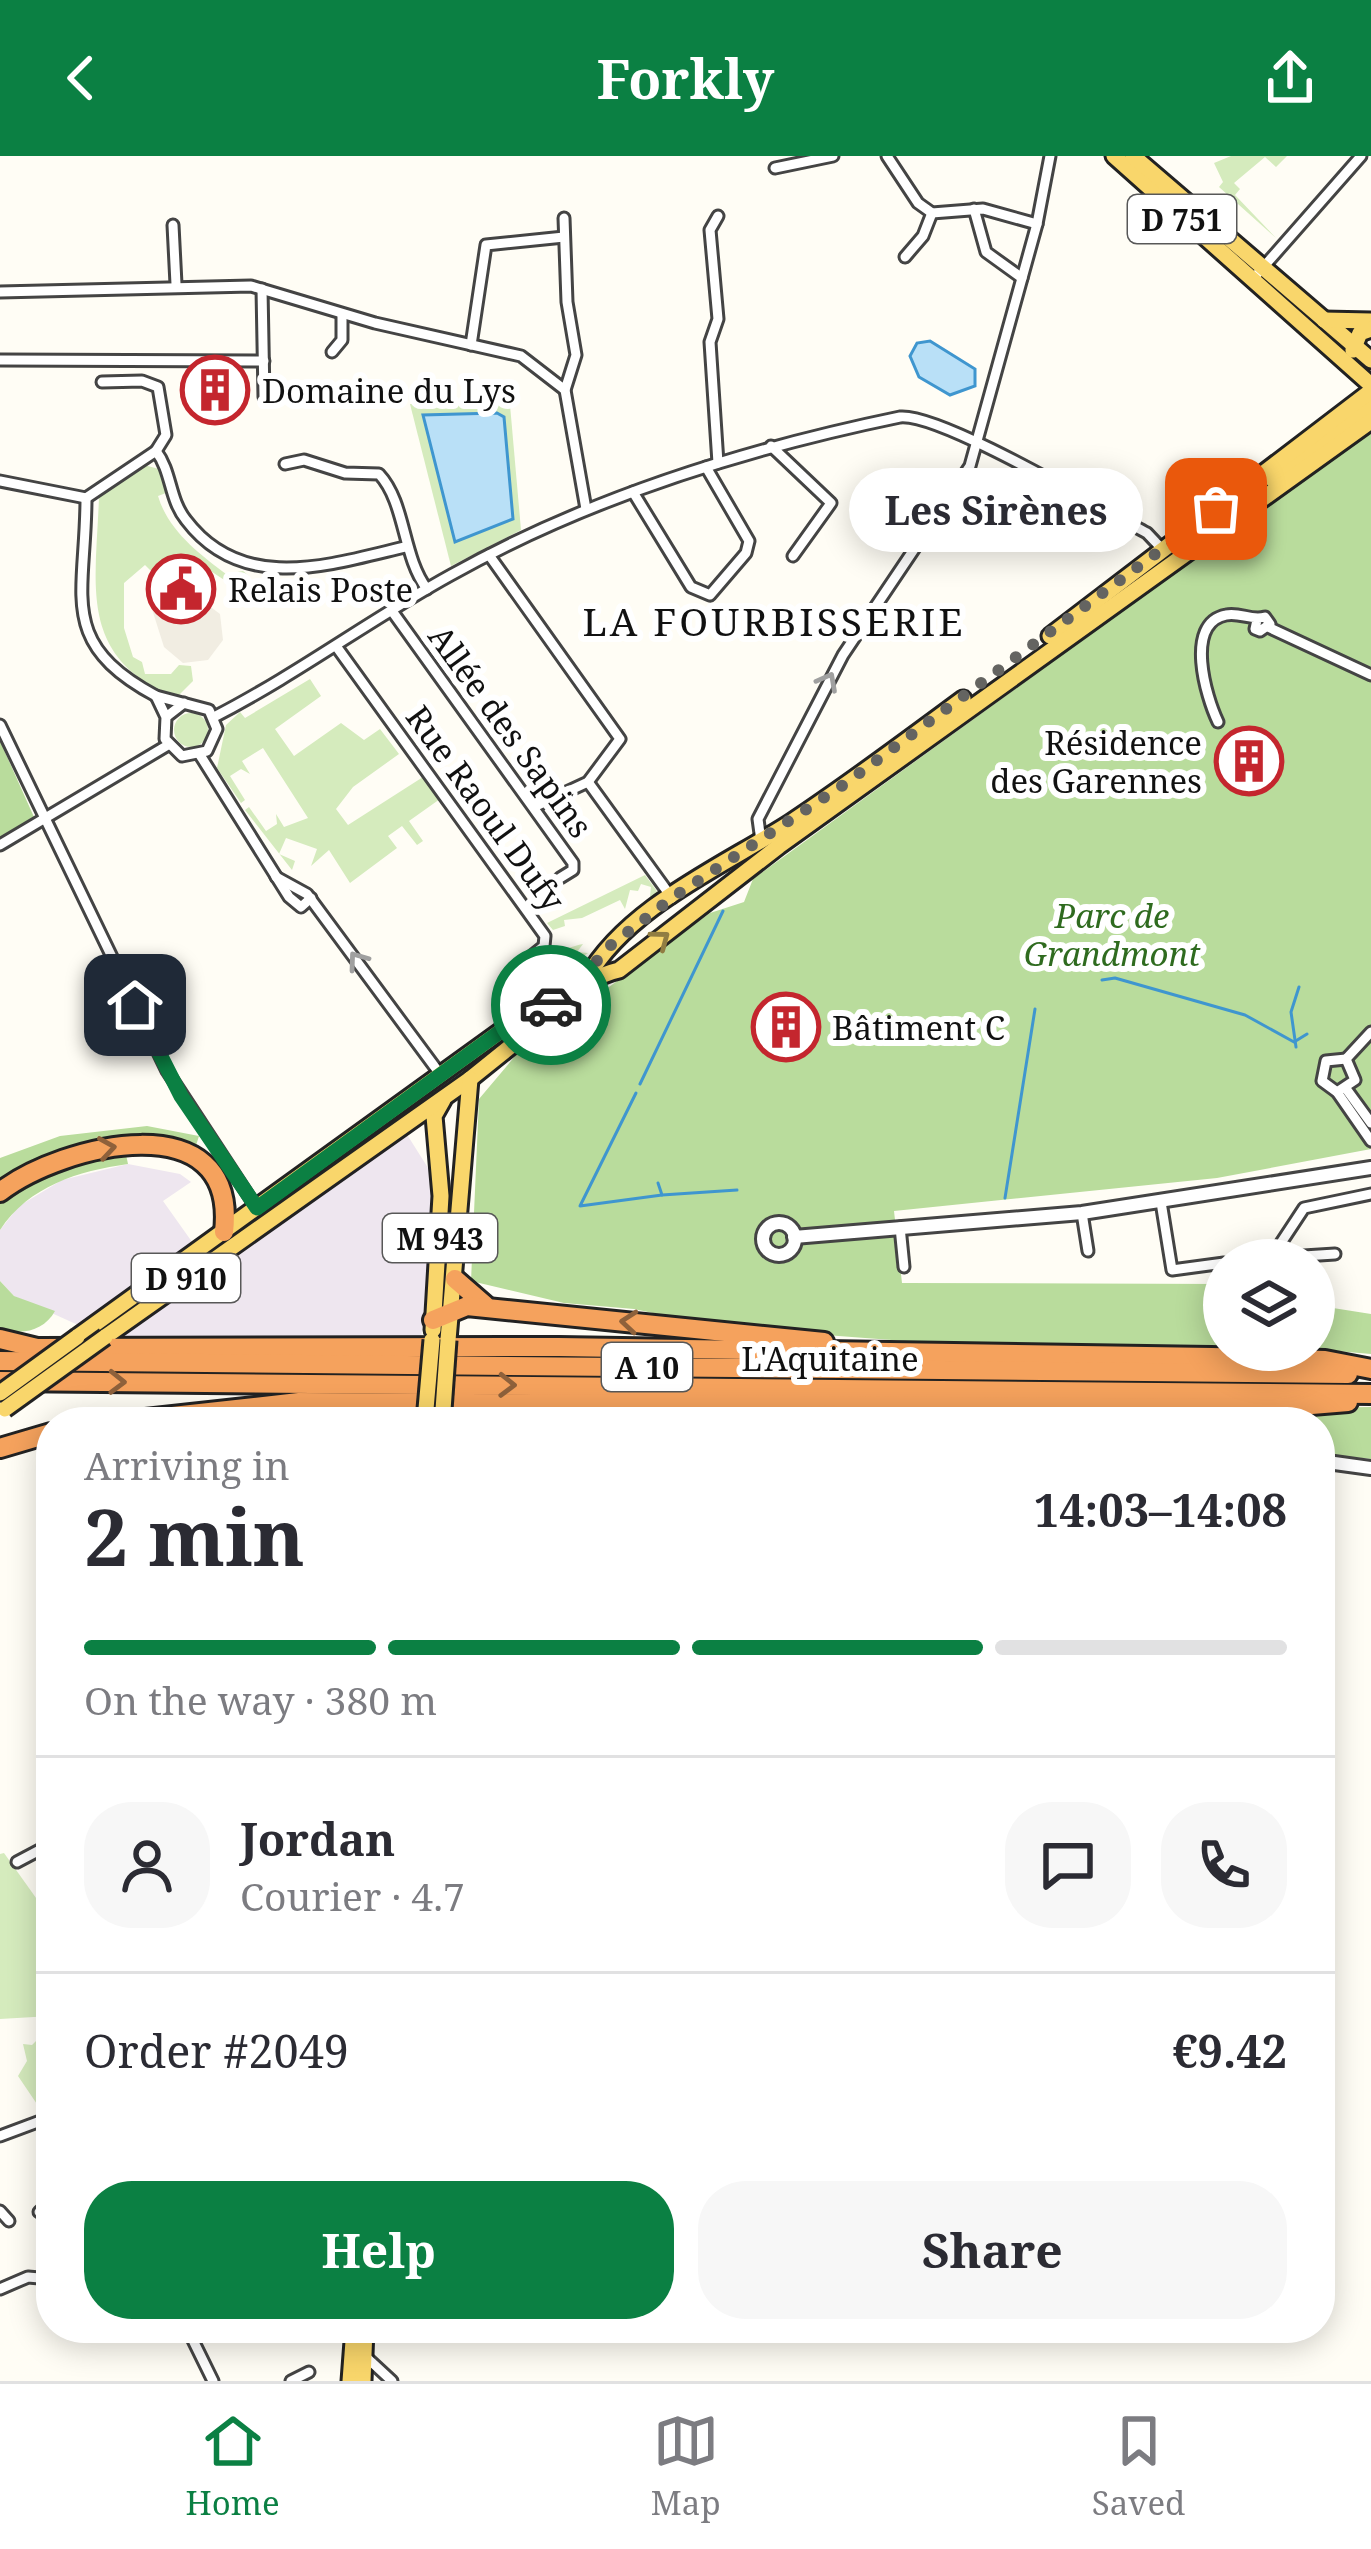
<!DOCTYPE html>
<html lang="en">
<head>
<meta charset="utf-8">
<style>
  :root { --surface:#fff; --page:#f7f7f7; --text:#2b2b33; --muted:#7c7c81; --line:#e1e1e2; --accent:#0b8043 }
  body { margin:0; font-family:"Noto Serif",serif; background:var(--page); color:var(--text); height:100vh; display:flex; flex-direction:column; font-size:45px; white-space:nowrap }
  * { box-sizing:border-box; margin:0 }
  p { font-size:39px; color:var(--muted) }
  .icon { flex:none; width:66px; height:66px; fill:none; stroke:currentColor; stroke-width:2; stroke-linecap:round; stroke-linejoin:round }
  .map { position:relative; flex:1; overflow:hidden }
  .sheet { position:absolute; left:36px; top:1251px; width:1299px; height:936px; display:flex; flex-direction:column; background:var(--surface); border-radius:48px; box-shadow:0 6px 30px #0003 }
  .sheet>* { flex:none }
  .buttons { position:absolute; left:1203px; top:1083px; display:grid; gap:24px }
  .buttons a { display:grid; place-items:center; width:132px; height:132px; border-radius:50%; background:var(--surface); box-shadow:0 6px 30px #0003; font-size:60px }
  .pin { position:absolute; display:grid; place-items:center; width:102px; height:102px; color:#fff; margin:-51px; border-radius:24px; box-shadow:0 6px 18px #0006 }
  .courier { position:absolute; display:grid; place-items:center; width:120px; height:120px; margin:-60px; border:9px solid #0b8043; border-radius:50%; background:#fff; color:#222; box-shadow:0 3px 15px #0007 }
  .bubble { position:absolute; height:84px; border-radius:42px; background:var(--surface); box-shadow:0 6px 30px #0003; font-size:39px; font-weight:700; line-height:84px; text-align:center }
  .overview em { font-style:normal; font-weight:700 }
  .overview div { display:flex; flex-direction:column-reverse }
  .overview { display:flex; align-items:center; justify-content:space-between; height:204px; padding:0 48px }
  h1 { font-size:78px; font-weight:700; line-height:90px }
  .bar { display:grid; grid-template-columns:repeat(4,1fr); gap:18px 12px; align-content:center; height:144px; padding:0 48px }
  .bar i { height:15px; border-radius:9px; background:var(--line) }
  .bar .on { background:var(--accent) }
  .bar p { grid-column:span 4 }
  .line { display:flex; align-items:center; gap:30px; padding:0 48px; border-top:3px solid var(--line) }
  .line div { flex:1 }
  .round { display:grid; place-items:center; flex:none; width:126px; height:126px; border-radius:48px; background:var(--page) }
  .cta { display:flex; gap:24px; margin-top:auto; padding:24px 48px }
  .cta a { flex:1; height:138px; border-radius:48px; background:var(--accent); color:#fff; font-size:48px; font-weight:700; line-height:138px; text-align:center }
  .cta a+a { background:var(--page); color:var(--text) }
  header { display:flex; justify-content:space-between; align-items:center; height:156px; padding:0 48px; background:var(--accent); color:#fff; font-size:54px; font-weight:700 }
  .tabs { display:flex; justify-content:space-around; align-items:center; height:168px; border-top:3px solid var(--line); background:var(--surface); font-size:33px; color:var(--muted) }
  .tabs a { display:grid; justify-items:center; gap:6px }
  .tabs .on { color:var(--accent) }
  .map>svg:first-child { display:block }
  .industrial { fill:#eee6ef }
  .green { fill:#d5ebbd }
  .forest { fill:#b9dc9c }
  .plaza { fill:#f1ede2 }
  .water { fill:#b9e0f7; stroke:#3f96cf; stroke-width:3 }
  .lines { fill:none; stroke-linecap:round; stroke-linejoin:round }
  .stream { stroke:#3f96cf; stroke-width:3 }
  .minor-casing { stroke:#444; stroke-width:15 }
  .tertiary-casing { stroke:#444; stroke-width:18 }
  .primary-casing { stroke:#222; stroke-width:21 }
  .motorway-casing { stroke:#222; stroke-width:24 }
  .minor { stroke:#fff; stroke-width:9 }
  .tertiary { stroke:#fff; stroke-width:12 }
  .primary { stroke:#f9d66b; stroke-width:15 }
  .motorway { stroke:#f5a25d; stroke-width:18 }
  .primary-bridge-casing { stroke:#222; stroke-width:21; stroke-linecap:butt }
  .primary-bridge { stroke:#f9d66b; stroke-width:15 }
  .oneway { stroke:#a0a0a0 }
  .oneway2 { stroke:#917d42 }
  .oneway3 { stroke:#8e613b }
  .done { stroke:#646461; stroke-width:12; stroke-dasharray:0 21.6 }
  .route { stroke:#0b8043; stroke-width:15 }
  .labels { text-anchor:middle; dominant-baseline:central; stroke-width:12; stroke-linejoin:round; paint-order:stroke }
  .shield { fill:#fff; stroke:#585858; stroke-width:3 }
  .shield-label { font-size:30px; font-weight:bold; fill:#111 }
  .poi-label { font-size:33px; fill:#111; stroke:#fff; text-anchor:start }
  .street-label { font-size:33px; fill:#111; stroke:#fff }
  .park-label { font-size:33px; font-style:italic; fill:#2f6b1f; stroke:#fff }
  .quarter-label { font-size:39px; letter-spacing:3px; fill:#111; stroke:#fff }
</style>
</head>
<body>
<header><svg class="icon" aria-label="back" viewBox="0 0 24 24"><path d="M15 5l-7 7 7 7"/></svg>Forkly<svg class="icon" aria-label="share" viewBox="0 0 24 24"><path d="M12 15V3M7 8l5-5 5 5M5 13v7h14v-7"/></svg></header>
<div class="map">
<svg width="1371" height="2225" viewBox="0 0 1371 2225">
  <rect width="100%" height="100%" fill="#fffdf5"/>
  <!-- industrial -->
  <polygon class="industrial" points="401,969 435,1023 421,1184 109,1183 14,1140 0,1125 0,1074 19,1050 62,1024 128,1008 180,1018 191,1026 163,1045 207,1107"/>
  <!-- green -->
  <g class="green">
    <polygon points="1231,0 1287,0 1276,11 1265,1 1234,27 1240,33 1235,39 1276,82 1219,31 1223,26 1214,7"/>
    <polygon points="410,248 510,249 521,374 451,410"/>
    <path d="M144 309 159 313 166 337 158 340C168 374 198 397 226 418L243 415 249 420 246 431 238 433 203 410 153 417 145 409 124 427V472L133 501 142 506 145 518H171L179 509 191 510 193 525 176 542C77 501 96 430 99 341Z"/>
    <polygon points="310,523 321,540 275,573 294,600 341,567 364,584 380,573 399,598 353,631 336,653 348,669 423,621 440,643 409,665 423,685 417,689 402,670 388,680 397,692 350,727 329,694 311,710 317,693 286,682 279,698 295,705 292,714 245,654 249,651 266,675 277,668 276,658 284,671 308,662 263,592 242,605 250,618 241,613 230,620 245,644 241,647 217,612 226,569 240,556 245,562"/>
    <circle cx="191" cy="574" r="17"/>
    <polygon points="645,719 662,742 649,750 651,731 641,728 638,735 630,734 625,753 620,744 582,762 564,764 565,770 553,774 547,767"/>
    <path d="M583 788 577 796 588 797 530 838 524 824C532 805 563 792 583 788Z"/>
    <polygon points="450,1254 565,1259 565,1266 449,1266"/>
    <polygon points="4,1697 51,1763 51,1860 0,1863 0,1698"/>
    <polygon points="51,1870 51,1954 43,1957 18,1920 27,1905 23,1888 32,1889"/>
  </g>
  <!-- forest -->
  <g class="forest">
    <polygon points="1371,275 1371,993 1217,1022 894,1055 902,1127 1224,1128 1224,1189 945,1188 718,1171 634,1153 564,1147 471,1125 479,943 516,899 710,757 744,746 753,723"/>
    <polygon points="0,585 34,661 31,667 0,681"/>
    <path d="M147 970 199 980 192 1002 124 989 128 1008C78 1015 29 1030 0 1074V1002L60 980Z"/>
    <path d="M0 1125 14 1140 55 1155C44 1175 21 1180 0 1172Z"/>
    <polygon points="1314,1149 1371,1158 1371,1198 1314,1193"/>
    <polygon points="1371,1251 1371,1303 1320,1298 1320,1266 843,1266 905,1258"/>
  </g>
  <!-- plaza -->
  <polygon class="plaza" points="168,442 175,447 200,443 220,458 223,484 208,504 183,507 164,491 151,450"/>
  <!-- water -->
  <g class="water">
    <polygon points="930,185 975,213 975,230 950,239 919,221 910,200 917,187"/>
    <polygon points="497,257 504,261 513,363 455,386 423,259"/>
  </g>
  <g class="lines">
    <!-- stream -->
    <g class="stream">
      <polyline points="1102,824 1115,822 1245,859 1294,886 1307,878"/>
      <polyline points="1296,891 1291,856 1299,831"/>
      <polyline points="640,928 723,755"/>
      <polyline points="636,937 580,1050 662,1039"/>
      <polyline points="658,1027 662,1039 737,1034"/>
      <polyline points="1005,1042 1035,853"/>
    </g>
    <defs>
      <g id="minor">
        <polyline points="887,0 918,47 932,57 983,53 1037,68"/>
        <polyline points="775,12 833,0"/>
        <polyline points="974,53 986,96 1022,122"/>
        <polyline points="564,62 567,146 576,199 565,234 586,353"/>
        <polyline points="173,69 176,128"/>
        <polyline points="905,101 923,80 932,57"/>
        <polyline points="1252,124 1361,0"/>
        <polyline points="262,133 264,241"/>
        <polyline points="0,136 251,130 375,167 521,200 565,234"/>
        <polyline points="471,189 486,89 564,81"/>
        <polyline points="332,196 342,184 342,158"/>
        <polyline points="0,204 264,205"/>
        <polyline points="102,226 142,225 158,231 166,279 156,295"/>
        <polyline points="771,290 831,347 793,400"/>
        <polyline points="718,307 710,186 718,163 710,74 718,60"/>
        <path d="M285 308 304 304 345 317 379 318C406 347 402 400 427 433"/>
        <path d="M0 325 86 342 156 295C172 316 169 343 186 364 242 438 329 409 405 391"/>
        <polyline points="633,336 691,431 710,439 746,397 749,385 706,311"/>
        <path d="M86 342C86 440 56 486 156 540"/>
        <polyline points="489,399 620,583 588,626 534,651"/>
        <polyline points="392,455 573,707 573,714 560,722"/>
        <polyline points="1268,471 1371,519"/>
        <polyline points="336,490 545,780 544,790 512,816 520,843"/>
        <polyline points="166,561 156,540 209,554 217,573 207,595 182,600 165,583 166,561 184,547"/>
        <path d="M214 561C296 519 371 463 451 419 590 341 745 293 900 261 941 257 1101 353 1147 377L1164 395"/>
        <path d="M1218 566C1206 541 1184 467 1226 459 1240 456 1251 465 1265 461L1270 468 1260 475 1255 473 1257 464"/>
        <polyline points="0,569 167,915 256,1051"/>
        <polyline points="200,599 289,741 301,751 311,742"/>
        <polyline points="588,626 672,742"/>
        <polyline points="761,685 758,663 843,499 970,310 1037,68 1050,0"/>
        <polyline points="0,689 168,589"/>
        <polyline points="276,721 307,738 440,918"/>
        <polyline points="1346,903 1326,905 1322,925 1337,936 1371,985"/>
        <polyline points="1346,903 1371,876"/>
        <polyline points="1347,934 1371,967"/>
        <polyline points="1337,936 1355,924 1346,903"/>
        <polyline points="1161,1046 1172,1114 1224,1107"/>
        <polyline points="1082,1057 1088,1095"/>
        <polyline points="900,1071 904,1111"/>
        <polyline points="1275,1096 1304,1052 1371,1038"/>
        <polyline points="1248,1104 1275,1096 1288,1101 1335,1098"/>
        <polyline points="17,1706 51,1688"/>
        <polyline points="0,1980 51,1961"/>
        <polyline points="0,2055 9,2065"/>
        <polyline points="39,2056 51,2045"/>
        <polyline points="0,2133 28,2121 51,2123"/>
        <polyline points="187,2172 213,2225"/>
        <polyline points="365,2200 392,2225"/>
        <polyline points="291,2225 309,2216"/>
      </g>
      <g id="tertiary">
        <circle cx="779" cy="1083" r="16"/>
        <polyline points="794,1081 1082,1057 1371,1012"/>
        <polyline points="1320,1305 1371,1312"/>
      </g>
      <g id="primary">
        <polyline points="1114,0 1371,229"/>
        <polyline points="1133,0 1371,204"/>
        <polyline points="1324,164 1371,165"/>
        <polyline points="1353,194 1360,177 1371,173"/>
        <polyline points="1273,324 1371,250"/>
        <polyline points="1050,480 1371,235"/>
        <path d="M587 822C627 751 723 710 790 667 849 628 906 585 963 543"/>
        <polyline points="433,1174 441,1040 434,960 443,944"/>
        <path d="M77 1181 512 867C552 856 578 824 619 814L779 690 1371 265"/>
        <polyline points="105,1181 470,923 521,882 534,861"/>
        <polyline points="448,1184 470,923"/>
        <polyline points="350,2225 354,2172"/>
        <polyline points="363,2225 365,2172"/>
      </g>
      <g id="motorway">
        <path d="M0 1036C62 988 239 945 224 1076"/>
        <polyline points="455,1123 485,1149"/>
        <polyline points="433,1164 467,1150 824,1186"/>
        <polyline points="0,1183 37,1192 559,1191 1212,1201 1325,1204 1371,1213"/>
        <polyline points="0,1205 1348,1218"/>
        <polyline points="0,1225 1371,1238"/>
        <polyline points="118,1266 299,1246 1275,1252 1348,1246"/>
        <polyline points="710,1266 831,1258"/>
        <polyline points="0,1292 51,1277"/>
      </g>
    </defs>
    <!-- minor casing -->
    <use href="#minor" class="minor-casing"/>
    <!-- tertiary casing -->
    <use href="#tertiary" class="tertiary-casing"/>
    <!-- primary casing -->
    <use href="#primary" class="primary-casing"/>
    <!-- motorway casing -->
    <use href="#motorway" class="motorway-casing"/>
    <!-- minor -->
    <use href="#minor" class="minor"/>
    <!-- tertiary -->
    <use href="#tertiary" class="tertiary"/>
    <!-- primary -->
    <use href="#primary" class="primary"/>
    <!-- motorway -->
    <use href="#motorway" class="motorway"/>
    <defs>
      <g id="primary-bridge">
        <polyline points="0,1237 77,1181"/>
        <polyline points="5,1253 105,1181"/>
        <polyline points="426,1253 432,1184"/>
        <polyline points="443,1254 448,1184"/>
      </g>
    </defs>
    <!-- primary-bridge casing -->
    <use href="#primary-bridge" class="primary-bridge-casing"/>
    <!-- primary-bridge -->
    <use href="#primary-bridge" class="primary-bridge"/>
  </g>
  <!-- one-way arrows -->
  <defs><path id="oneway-chevron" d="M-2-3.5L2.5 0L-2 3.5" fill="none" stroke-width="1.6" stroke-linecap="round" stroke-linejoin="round" transform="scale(3)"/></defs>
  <g class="oneway">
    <use href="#oneway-chevron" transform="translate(828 525) rotate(-62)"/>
    <use href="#oneway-chevron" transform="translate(357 804) rotate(-126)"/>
  </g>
  <use class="oneway2" href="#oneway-chevron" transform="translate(661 783) rotate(-37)"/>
  <g class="oneway3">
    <use href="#oneway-chevron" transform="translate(107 992) rotate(-9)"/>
    <use href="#oneway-chevron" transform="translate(629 1166) rotate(-175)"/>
    <use href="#oneway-chevron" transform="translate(117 1226) rotate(1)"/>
    <use href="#oneway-chevron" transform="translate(507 1229) rotate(1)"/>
  </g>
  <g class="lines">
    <!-- done -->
    <polyline class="done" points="551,849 587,822 602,796 672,742 846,627 1216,353"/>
    <!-- route -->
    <polyline class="route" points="135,849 181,940 257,1052 512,867 551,849"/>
  </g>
  <!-- icons -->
  <defs>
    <symbol id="building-ring" viewBox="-11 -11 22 22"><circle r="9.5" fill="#fff" stroke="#c4262e" stroke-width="1.5"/><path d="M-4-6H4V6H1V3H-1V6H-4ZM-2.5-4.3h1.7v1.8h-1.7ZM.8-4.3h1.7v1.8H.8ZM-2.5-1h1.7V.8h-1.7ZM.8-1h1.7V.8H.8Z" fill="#c4262e"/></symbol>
    <symbol id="civic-ring" viewBox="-11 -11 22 22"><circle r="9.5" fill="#fff" stroke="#c4262e" stroke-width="1.5"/><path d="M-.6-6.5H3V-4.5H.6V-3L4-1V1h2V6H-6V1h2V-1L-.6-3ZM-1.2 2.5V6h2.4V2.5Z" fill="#c4262e"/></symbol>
  </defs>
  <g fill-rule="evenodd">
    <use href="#building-ring" x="177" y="196" width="76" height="76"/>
    <use href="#civic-ring" x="143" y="395" width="76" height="76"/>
    <use href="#building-ring" x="1211" y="567" width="76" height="76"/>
    <use href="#building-ring" x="748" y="833" width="76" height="76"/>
  </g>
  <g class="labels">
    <!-- shield labels -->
    <g class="shield">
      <rect x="1128" y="39" width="108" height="48" rx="9"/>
      <rect x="383" y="1058" width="114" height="48" rx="9"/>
      <rect x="132" y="1098" width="108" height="48" rx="9"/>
      <rect x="602" y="1187" width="90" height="48" rx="9"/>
    </g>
    <g class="shield-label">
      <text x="1182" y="63">D 751</text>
      <text x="440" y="1082">M 943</text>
      <text x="186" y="1122">D 910</text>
      <text x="647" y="1211">A 10</text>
    </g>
    <!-- poi labels -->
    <g class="poi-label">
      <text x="262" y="234">Domaine du Lys</text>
      <text x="228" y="433">Relais Poste</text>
      <text x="1202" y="586" text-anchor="end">Résidence<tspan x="1202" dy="38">des Garennes</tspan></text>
      <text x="832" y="871">Bâtiment C</text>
    </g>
    <!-- street labels -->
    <g class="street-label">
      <text transform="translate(511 575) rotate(54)">Allée des Sapins</text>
      <text transform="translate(486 652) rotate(54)">Rue Raoul Dufy</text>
      <text x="830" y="1202">L'Aquitaine</text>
    </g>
    <!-- park labels -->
    <g class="park-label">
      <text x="1112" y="759">Parc de<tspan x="1112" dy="38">Grandmont</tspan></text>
    </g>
    <!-- quarter labels -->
    <g class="quarter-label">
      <text x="774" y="464">LA FOURBISSERIE</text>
    </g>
  </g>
</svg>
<div class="buttons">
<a><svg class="icon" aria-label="layers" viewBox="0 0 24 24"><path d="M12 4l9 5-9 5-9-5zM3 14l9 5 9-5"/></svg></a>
</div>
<div class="pin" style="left:1216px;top:353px;background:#ea580c"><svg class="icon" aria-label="bag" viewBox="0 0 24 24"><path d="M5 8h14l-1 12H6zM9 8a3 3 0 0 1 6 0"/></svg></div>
<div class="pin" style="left:135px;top:849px;background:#1f2937"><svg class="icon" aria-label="home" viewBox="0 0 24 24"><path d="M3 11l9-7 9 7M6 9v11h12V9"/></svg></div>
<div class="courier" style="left:551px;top:849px"><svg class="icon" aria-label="car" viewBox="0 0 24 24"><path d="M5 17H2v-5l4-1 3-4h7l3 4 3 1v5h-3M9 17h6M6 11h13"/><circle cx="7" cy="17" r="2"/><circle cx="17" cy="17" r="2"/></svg></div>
<div class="bubble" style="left:849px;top:312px;width:294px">Les Sirènes</div>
<section class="sheet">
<div class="overview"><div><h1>2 min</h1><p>Arriving in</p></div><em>14:03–14:08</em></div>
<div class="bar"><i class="on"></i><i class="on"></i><i class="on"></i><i></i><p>On the way · 380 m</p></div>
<div class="line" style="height:216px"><a class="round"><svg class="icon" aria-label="person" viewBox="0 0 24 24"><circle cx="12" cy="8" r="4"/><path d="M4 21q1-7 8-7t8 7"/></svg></a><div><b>Jordan</b><p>Courier · 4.7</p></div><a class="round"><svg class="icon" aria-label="chat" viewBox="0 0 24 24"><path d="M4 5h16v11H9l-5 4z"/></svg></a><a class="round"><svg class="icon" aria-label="phone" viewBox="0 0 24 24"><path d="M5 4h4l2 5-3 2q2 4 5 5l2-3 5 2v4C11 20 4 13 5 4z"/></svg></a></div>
<div class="line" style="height:156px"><div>Order #2049</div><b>€9.42</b></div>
<div class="cta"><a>Help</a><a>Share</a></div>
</section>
</div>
<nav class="tabs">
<a class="on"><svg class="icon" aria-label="home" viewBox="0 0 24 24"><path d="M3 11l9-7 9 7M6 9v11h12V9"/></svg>Home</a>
<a><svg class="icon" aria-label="map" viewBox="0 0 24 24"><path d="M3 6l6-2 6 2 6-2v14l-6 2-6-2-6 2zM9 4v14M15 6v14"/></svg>Map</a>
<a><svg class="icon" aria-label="saved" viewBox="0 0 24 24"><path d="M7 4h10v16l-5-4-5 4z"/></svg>Saved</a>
</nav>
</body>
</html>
